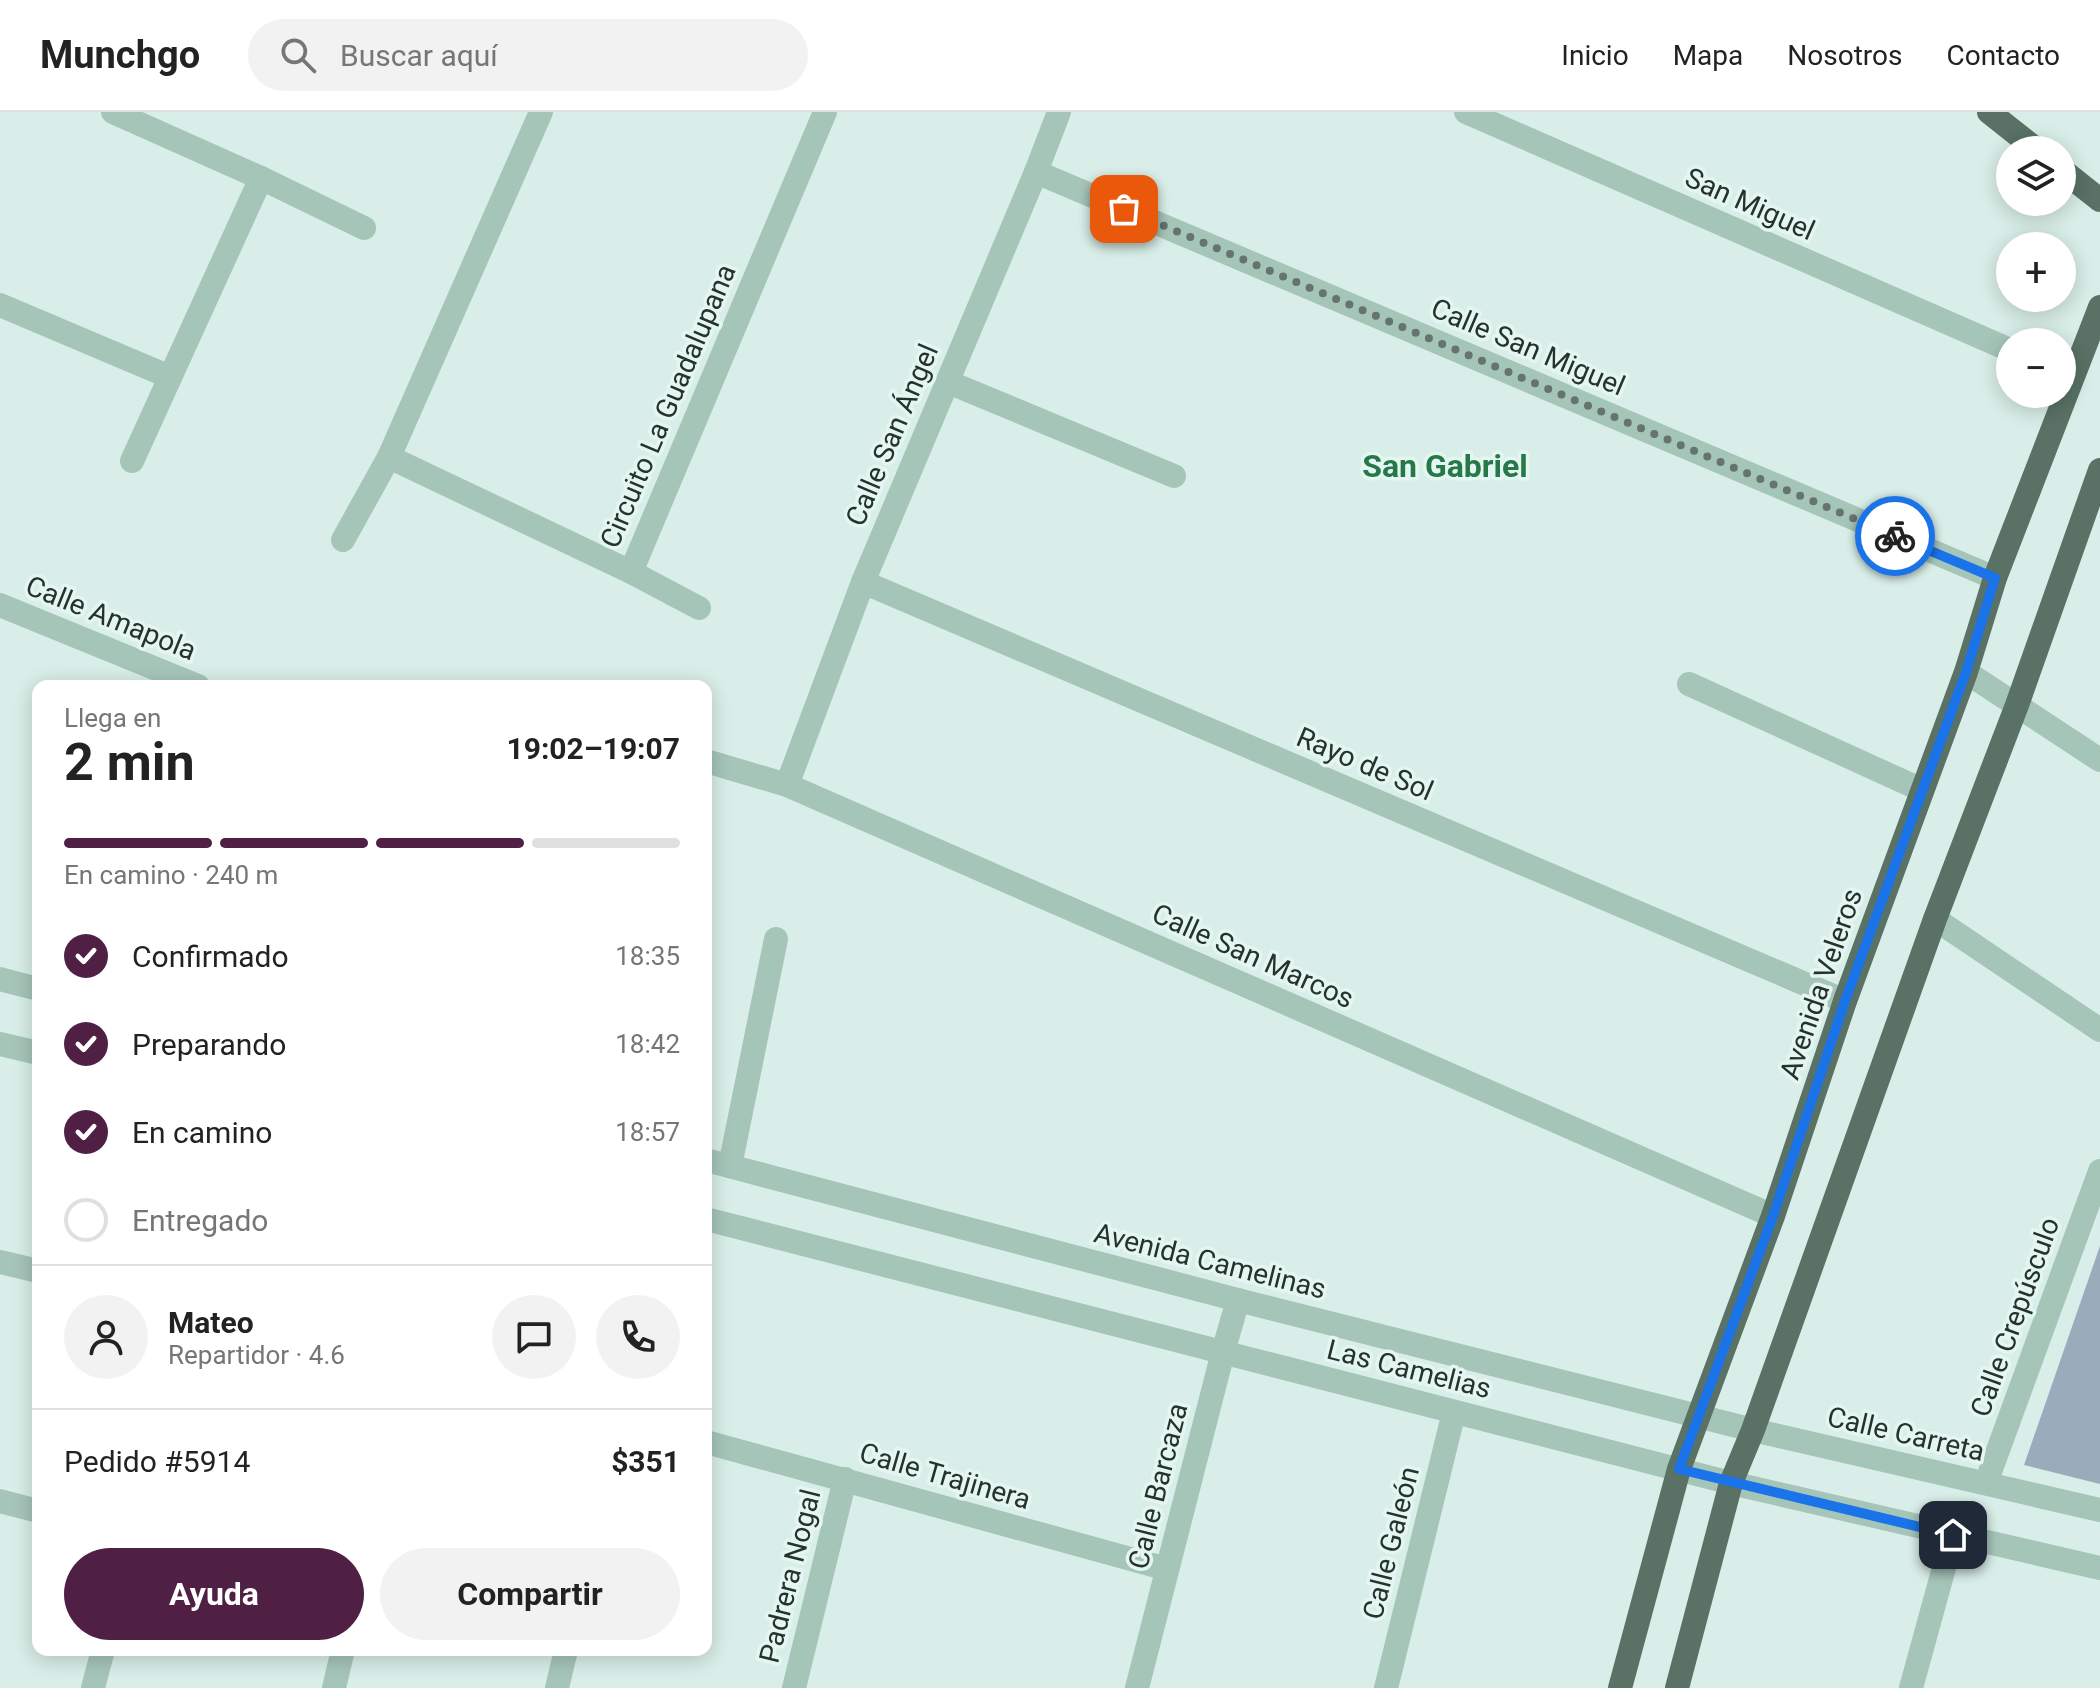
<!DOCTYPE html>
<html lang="es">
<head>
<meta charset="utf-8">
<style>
  :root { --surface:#fff; --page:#f2f2f2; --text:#222; --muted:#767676; --line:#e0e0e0; --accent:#4f2044 }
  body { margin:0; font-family:Roboto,sans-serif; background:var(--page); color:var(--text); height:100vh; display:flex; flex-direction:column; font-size:30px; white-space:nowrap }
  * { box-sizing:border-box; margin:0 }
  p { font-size:26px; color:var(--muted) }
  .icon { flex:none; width:44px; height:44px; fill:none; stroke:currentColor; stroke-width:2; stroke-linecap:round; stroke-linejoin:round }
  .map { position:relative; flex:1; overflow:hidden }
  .sheet { position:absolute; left:32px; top:568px; width:680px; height:976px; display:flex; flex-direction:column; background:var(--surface); border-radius:16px; box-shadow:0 4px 20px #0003 }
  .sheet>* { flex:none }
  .controls { position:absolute; left:1996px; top:24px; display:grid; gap:16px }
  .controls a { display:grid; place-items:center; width:80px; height:80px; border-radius:50%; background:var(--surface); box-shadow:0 4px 20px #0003; font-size:40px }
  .pin { position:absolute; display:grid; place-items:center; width:68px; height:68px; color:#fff; margin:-34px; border-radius:16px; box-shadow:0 4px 12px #0006 }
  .courier { position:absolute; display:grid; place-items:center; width:80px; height:80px; margin:-40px; border:6px solid #1a73e8; border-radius:50%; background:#fff; color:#222; box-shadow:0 2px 10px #0007 }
  .headline em { font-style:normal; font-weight:700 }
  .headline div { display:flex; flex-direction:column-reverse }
  .headline { display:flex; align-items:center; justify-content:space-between; height:136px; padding:0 32px }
  h1 { font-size:52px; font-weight:700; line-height:60px }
  .bar { display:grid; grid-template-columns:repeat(4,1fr); gap:12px 8px; align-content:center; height:96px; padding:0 32px }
  .bar i { height:10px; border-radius:6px; background:var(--line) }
  .bar .current { background:var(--accent) }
  .bar p { grid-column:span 4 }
  .line { display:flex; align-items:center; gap:20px; padding:0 32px; border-top:2px solid var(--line) }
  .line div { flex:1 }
  .round { display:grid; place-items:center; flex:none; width:84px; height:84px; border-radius:42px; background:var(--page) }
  ol { padding:0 32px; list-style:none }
  li { display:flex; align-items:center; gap:24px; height:88px }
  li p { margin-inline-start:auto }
  li .icon { padding:8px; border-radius:50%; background:var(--accent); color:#fff; stroke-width:4 }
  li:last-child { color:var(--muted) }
  li i { width:44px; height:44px; border:4px solid var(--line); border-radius:50% }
  .primary-button { display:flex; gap:16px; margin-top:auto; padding:16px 32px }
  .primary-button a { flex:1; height:92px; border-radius:48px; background:var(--accent); color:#fff; font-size:32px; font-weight:700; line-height:92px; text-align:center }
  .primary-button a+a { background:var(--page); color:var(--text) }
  header { display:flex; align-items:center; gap:48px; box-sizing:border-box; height:112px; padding:0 40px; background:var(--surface); border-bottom:2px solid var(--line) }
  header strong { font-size:38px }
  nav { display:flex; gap:44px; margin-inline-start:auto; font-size:28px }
  .search { width:560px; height:72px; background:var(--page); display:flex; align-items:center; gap:20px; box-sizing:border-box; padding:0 28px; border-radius:44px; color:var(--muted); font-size:30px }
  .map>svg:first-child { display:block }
  .green { fill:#9aabbb }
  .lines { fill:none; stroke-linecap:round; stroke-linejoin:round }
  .minor { stroke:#a6c5b9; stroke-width:24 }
  .major { stroke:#597265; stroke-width:24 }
  .done { stroke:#65746e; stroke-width:8; stroke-dasharray:0 14.4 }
  .route { stroke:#1a73e8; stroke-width:10 }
  .labels { text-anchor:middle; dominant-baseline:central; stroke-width:7; stroke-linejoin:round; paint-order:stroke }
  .street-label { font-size:28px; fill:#26322c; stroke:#e4f6f1 }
  .quarter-label { font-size:32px; font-weight:bold; fill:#277848; stroke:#e4f6f1 }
</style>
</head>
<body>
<header>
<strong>Munchgo</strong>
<div class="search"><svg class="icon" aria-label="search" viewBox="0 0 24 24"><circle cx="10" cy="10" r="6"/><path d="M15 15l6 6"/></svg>Buscar aquí</div>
<nav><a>Inicio</a><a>Mapa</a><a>Nosotros</a><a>Contacto</a></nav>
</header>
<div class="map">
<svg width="2100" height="1576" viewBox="0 0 2100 1576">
  <rect width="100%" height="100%" fill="#d9eee8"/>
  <!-- green -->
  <polygon class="green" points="2100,1134 2100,1372 2024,1353"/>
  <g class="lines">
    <!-- minor -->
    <g class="minor">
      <polyline points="113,0 261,66 364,116"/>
      <polyline points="1466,0 2010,238"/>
      <polyline points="1036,60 1995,466"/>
      <polyline points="0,193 170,265"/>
      <polyline points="948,270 1174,364"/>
      <polyline points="389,345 631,460 699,496"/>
      <polyline points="132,349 261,66"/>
      <polyline points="343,428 389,345 541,0"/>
      <polyline points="631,460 825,0"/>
      <polyline points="863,470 1845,889"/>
      <polyline points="0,493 198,574"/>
      <polyline points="1966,560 2100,648"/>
      <polyline points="1689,572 1922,678"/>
      <polyline points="706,649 787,673 1773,1104"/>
      <polyline points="787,673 863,470 1036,60 1059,0"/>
      <polyline points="1935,807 2100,918"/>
      <polyline points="0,867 38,877"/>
      <polyline points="0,932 38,941"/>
      <polyline points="706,1048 1238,1188 1753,1318 2100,1398"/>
      <polyline points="730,1054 776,827"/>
      <polyline points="706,1107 1731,1371 2100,1456"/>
      <polyline points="0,1150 38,1159"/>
      <polyline points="706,1330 1167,1457"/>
      <polyline points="1986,1371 2100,1059"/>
      <polyline points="0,1389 38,1399"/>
      <polyline points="93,1576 103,1538"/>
      <polyline points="334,1576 343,1538"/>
      <polyline points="557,1576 566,1538"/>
      <polyline points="794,1576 845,1367"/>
      <polyline points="1137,1576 1223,1240 1238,1188"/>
      <polyline points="1386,1576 1454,1300"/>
      <polyline points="1911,1576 1953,1423"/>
    </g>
    <!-- major -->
    <g class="major">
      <polyline points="1989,0 2037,38"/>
      <polyline points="2062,58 2100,88"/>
      <polyline points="1620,1576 1679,1357 1773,1104 1845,889 1966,560 1995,466 2100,195"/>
      <polyline points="1677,1576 1731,1371 1753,1318 1935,807 2017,593 2100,358"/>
    </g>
  </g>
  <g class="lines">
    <!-- done -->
    <polyline class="done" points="1124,97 1895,424"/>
    <!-- route -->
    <polyline class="route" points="1895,424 1995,466 1966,560 1845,889 1773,1104 1679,1357 1953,1423"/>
  </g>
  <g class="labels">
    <!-- street labels -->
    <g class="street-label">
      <text transform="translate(1750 92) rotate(24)">San Miguel</text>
      <text transform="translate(1528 235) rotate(23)">Calle San Miguel</text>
      <text transform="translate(668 294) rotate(-67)">Circuito La Guadalupana</text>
      <text transform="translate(892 323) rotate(-67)">Calle San Ángel</text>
      <text transform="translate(111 506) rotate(22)">Calle Amapola</text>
      <text transform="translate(1365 652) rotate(23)">Rayo de Sol</text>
      <text transform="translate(1253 844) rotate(24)">Calle San Marcos</text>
      <text transform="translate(1821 872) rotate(-71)">Avenida Veleros</text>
      <text transform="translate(1210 1149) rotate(14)">Avenida Camelinas</text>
      <text transform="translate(2015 1205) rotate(-70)">Calle Crepúsculo</text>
      <text transform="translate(1409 1257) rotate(14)">Las Camelias</text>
      <text transform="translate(1906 1322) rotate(13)">Calle Carreta</text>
      <text transform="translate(945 1364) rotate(16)">Calle Trajinera</text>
      <text transform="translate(1158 1374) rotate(-76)">Calle Barcaza</text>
      <text transform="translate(1391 1431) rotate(-76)">Calle Galeón</text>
      <text transform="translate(790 1464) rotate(-76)">Padrera Nogal</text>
    </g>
    <!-- quarter labels -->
    <g class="quarter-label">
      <text x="1445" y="354">San Gabriel</text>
    </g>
  </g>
</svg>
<div class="controls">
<a><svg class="icon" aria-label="layers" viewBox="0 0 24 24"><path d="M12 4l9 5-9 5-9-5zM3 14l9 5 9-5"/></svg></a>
<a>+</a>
<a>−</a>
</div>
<div class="pin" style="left:1124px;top:97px;background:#ea580c"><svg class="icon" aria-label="bag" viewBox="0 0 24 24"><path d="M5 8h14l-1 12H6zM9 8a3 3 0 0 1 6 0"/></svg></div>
<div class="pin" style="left:1953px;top:1423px;background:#1f2937"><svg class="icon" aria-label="home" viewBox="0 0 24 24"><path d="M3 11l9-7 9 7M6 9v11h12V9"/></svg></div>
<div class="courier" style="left:1895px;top:424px"><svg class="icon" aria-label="bike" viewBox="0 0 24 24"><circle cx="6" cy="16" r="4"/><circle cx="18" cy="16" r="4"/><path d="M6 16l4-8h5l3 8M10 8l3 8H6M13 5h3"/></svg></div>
<section class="sheet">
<div class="headline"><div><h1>2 min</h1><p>Llega en</p></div><em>19:02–19:07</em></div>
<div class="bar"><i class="current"></i><i class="current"></i><i class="current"></i><i></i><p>En camino · 240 m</p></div>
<ol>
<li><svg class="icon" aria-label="check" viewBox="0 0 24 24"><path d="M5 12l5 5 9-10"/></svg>Confirmado<p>18:35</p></li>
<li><svg class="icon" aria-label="check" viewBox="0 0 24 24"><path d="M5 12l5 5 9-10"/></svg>Preparando<p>18:42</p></li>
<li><svg class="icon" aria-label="check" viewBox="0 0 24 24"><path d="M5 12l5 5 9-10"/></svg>En camino<p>18:57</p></li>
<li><i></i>Entregado</li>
</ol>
<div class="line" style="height:144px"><a class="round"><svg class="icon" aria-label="person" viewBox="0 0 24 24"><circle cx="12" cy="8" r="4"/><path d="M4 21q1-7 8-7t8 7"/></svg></a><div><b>Mateo</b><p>Repartidor · 4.6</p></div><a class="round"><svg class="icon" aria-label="chat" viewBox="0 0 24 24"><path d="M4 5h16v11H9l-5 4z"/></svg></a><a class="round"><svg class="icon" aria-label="phone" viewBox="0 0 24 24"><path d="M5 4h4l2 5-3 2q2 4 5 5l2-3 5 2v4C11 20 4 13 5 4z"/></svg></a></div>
<div class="line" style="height:104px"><div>Pedido #5914</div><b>$351</b></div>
<div class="primary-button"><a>Ayuda</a><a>Compartir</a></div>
</section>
</div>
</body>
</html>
